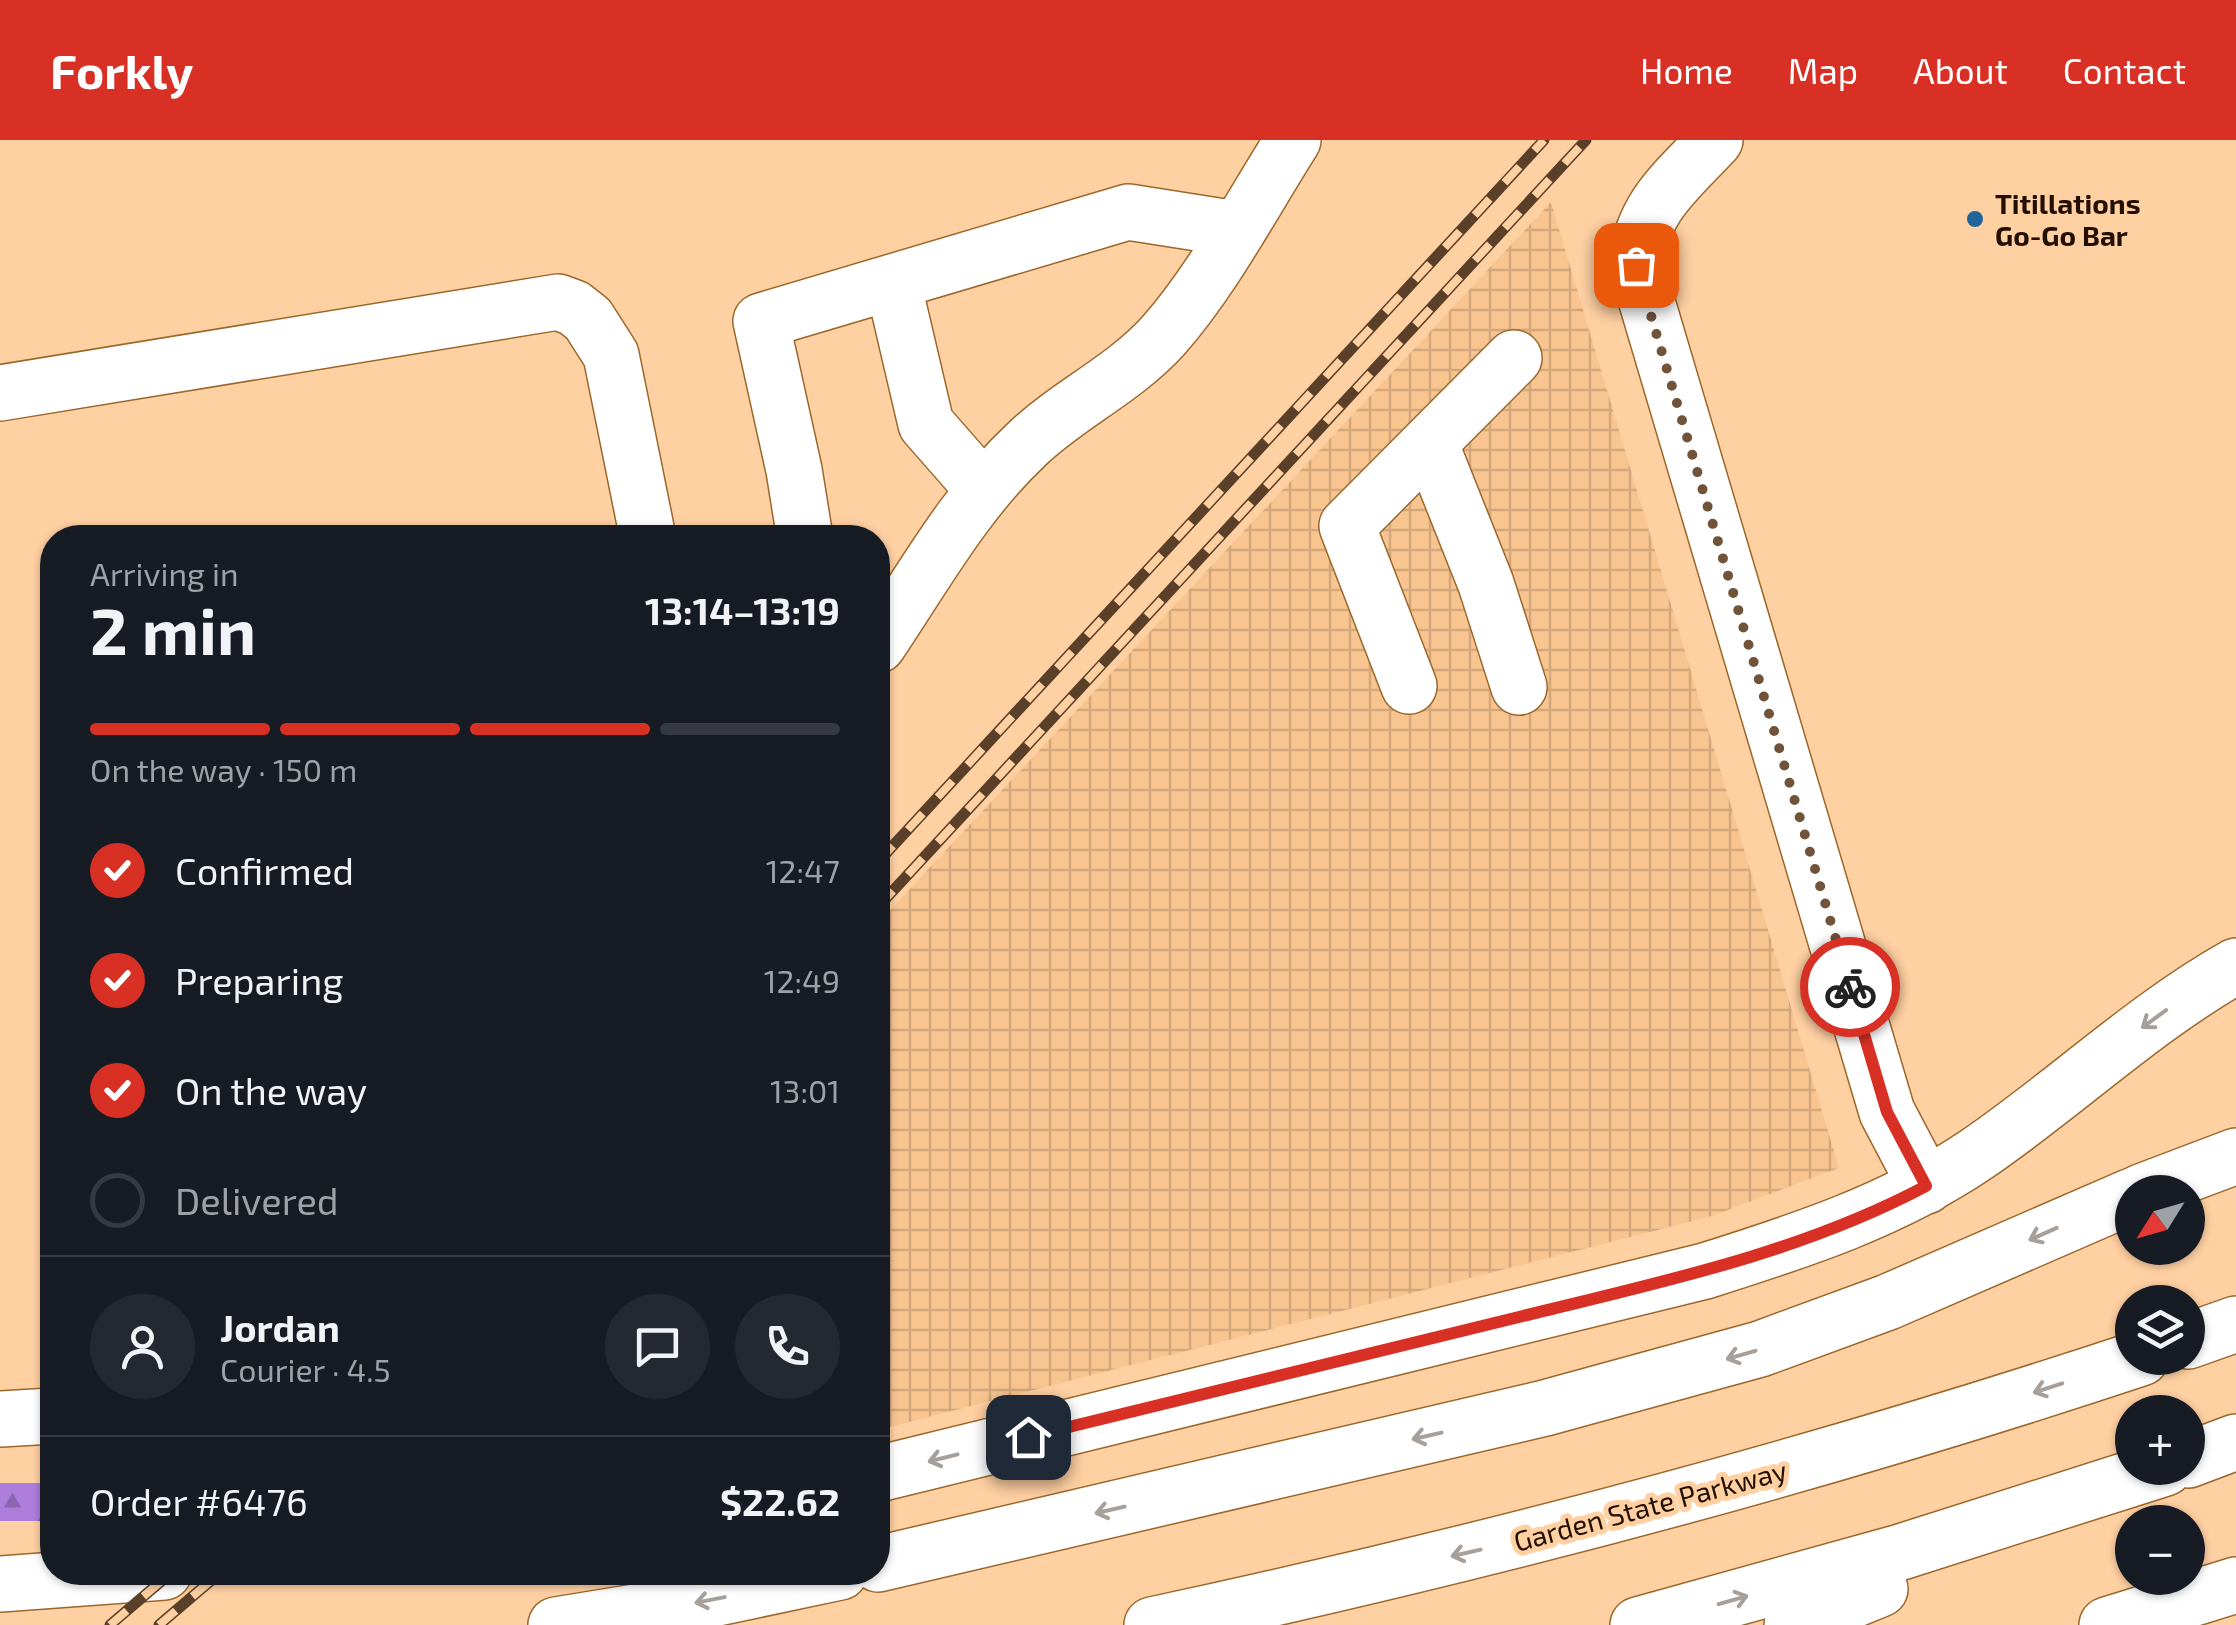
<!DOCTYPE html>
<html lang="en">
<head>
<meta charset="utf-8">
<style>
  :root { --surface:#171b24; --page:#242831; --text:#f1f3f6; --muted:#9ea1a6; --line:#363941; --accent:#d93025 }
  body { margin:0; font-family:"Exo 2",sans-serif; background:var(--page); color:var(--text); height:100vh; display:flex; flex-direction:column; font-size:38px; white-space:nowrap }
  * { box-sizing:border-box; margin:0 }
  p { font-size:32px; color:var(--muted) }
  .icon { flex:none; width:55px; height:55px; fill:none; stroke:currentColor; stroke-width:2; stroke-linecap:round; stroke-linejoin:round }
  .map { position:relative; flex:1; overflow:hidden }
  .details { position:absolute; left:40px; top:385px; width:850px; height:1060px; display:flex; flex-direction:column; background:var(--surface); border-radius:40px; box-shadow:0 2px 8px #0004 }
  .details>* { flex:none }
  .needle { width:65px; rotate:233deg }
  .buttons { position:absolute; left:2115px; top:1035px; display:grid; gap:20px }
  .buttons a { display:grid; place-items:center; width:90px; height:90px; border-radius:50%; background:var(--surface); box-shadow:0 2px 8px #0004; font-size:50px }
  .pin { position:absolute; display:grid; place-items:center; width:85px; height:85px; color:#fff; margin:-42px; border-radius:20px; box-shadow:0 5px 15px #0006 }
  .courier { position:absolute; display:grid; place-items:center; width:100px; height:100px; margin:-50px; border:8px solid #d93025; border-radius:50%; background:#fff; color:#222; box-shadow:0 2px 12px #0007 }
  .summary em { font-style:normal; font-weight:700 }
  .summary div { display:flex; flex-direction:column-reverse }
  .summary { display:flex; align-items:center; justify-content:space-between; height:170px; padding:0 50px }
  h1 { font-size:65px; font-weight:700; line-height:75px }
  .bar { display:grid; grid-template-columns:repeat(4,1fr); gap:15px 10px; align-content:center; height:120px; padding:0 50px }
  .bar i { height:12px; border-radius:8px; background:var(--line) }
  .bar .current { background:var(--accent) }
  .bar p { grid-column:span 4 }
  .line { display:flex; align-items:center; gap:25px; padding:0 50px; border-top:2px solid var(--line) }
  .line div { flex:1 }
  .round { display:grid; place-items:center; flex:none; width:105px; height:105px; border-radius:52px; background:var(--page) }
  ol { padding:0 50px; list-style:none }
  li { display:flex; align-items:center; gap:30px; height:110px }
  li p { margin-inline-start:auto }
  li .icon { padding:10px; border-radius:50%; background:var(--accent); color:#fff; stroke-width:4 }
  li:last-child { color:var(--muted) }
  li i { width:55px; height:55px; border:5px solid var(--line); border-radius:50% }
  header { display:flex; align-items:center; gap:60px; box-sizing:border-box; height:140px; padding:0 50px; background:var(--accent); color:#fff }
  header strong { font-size:48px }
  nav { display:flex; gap:55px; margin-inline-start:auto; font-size:35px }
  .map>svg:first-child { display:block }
  .industrial { fill:url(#industrial-grid) }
  .forest { fill:url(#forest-firs) }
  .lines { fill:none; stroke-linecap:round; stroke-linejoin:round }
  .minor-casing { stroke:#9b672b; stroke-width:58 }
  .major-casing { stroke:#9b672b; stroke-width:58 }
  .highway-casing { stroke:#9b672b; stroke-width:58 }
  .minor { stroke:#fff; stroke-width:55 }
  .major { stroke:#fff; stroke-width:55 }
  .highway { stroke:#fff; stroke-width:55 }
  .rail-casing { stroke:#5b4029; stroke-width:11 }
  .rail { stroke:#ffd0a2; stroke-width:8; stroke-dasharray:22; stroke-linecap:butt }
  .oneway { stroke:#a79f99 }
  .done { stroke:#705339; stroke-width:10; stroke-dasharray:0 18 }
  .route { stroke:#d93025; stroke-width:12 }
  .poi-dot { fill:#22659a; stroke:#ffd0a2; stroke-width:4 }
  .labels { text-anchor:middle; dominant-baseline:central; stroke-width:10; stroke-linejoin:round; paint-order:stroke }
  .poi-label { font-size:28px; font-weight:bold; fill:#230f00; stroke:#ffd0a2; text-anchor:start }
  .street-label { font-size:28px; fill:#230f00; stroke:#ffd0a2 }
</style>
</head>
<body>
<header>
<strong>Forkly</strong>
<nav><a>Home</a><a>Map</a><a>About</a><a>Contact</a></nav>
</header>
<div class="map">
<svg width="2236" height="1485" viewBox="0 0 2236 1485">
  <defs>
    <pattern id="industrial-grid" width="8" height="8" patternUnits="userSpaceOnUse" patternTransform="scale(2.5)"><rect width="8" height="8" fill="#f8c591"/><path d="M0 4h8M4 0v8" fill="none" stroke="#d4a87b"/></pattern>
    <pattern id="forest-firs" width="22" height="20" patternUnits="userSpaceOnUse" patternTransform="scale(2.5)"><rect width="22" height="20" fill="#ad7ddc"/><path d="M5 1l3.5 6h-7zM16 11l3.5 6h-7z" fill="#8c65b0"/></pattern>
  </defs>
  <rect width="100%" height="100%" fill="#ffd0a2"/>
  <!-- industrial -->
  <polygon class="industrial" points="1551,62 1839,1028 1712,1076 878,1290 878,783"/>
  <!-- forest -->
  <polygon class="forest" points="0,1343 47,1343 52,1381 0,1381"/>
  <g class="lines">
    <defs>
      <g id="minor">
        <path d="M1715 0C1677 41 1642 66 1636 125L1887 972 1926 1046"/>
        <polyline points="893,143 926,284 983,349"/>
        <polyline points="0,253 558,162 574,168 588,179 611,215 648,398"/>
        <polyline points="1430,303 1486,444 1519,547"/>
        <polyline points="805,398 794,330 761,181 1128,72 1236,89"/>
        <path d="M878 505C925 435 965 362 1027 304 1069 264 1123 240 1163 196 1212 141 1253 63 1293 0"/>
        <polyline points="1409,546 1347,386 1514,218"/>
        <polyline points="0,1279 52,1276"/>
      </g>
      <g id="major">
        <path d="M878 1334 1705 1131C1800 1101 1893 1071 1977 1014 2065 954 2142 879 2236 826"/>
        <polyline points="0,1444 164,1432"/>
        <polyline points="2107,1485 2236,1445"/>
      </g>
      <g id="highway">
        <polyline points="2141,1052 2236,1016"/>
        <polyline points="2188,1201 2236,1184"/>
        <polyline points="2188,1320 2236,1302"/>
        <polyline points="878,1424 1545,1268 1760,1209 1888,1162 2132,1056"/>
        <polyline points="556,1485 703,1461 840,1432"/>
        <path d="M1152 1485C1487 1413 1816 1326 2141 1218"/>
        <polyline points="1638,1485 1901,1412 2165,1328"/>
        <polyline points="1792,1485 1880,1449"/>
      </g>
    </defs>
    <!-- minor casing -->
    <use href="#minor" class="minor-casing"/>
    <!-- major casing -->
    <use href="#major" class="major-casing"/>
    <!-- highway casing -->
    <use href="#highway" class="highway-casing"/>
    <!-- minor -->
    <use href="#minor" class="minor"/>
    <!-- major -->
    <use href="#major" class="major"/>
    <!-- highway -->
    <use href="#highway" class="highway"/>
    <defs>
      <g id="rail">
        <polyline points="878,722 1544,0"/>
        <polyline points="878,767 1586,0"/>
        <polyline points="110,1485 172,1432"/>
        <polyline points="159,1485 221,1432"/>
      </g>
    </defs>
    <!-- rail casing -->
    <use href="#rail" class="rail-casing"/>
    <!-- rail -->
    <use href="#rail" class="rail"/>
  </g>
  <!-- one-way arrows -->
  <defs><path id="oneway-shaft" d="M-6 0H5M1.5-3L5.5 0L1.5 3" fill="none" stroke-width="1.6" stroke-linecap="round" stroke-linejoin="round" transform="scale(2.5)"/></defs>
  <g class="oneway">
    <use href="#oneway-shaft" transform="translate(2154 879) rotate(144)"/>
    <use href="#oneway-shaft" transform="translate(2043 1094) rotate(156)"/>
    <use href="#oneway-shaft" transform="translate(1741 1215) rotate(164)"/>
    <use href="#oneway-shaft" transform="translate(2048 1248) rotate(162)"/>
    <use href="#oneway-shaft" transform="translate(1427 1296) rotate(167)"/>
    <use href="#oneway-shaft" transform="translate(943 1318) rotate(166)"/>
    <use href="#oneway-shaft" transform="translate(1110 1370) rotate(167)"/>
    <use href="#oneway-shaft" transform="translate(1466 1413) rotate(167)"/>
    <use href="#oneway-shaft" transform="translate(710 1460) rotate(169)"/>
    <use href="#oneway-shaft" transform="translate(1733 1460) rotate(-16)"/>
  </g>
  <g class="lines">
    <!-- done -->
    <polyline class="done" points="1636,125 1850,847"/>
    <!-- route -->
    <path class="route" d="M1028 1297C1193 1257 1358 1217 1523 1176 1661 1142 1800 1113 1926 1046L1887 972 1850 847"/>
  </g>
  <!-- markers -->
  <circle class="poi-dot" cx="1975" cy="79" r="10"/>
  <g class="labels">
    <!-- poi labels -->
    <g class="poi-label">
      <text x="1995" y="63">Titillations<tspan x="1995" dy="32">Go-Go Bar</tspan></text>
    </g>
    <!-- street labels -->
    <g class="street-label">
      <text transform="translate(1650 1365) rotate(-15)">Garden State Parkway</text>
    </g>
  </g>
</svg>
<div class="buttons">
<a><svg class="needle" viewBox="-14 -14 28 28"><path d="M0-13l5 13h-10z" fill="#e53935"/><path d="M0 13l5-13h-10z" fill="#9ea1a6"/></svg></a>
<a><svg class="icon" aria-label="layers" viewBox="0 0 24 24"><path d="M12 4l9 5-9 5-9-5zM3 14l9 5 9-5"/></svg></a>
<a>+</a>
<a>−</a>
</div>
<div class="pin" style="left:1636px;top:125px;background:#ea580c"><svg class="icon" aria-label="bag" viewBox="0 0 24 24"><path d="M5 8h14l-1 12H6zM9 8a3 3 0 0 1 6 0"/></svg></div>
<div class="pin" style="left:1028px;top:1297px;background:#1f2937"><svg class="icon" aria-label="home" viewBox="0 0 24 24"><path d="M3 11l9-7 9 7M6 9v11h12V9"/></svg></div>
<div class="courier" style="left:1850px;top:847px"><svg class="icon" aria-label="bike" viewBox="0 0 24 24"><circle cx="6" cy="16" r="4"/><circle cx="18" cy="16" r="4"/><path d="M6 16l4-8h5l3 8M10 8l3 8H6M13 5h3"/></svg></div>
<section class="details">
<div class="summary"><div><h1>2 min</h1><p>Arriving in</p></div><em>13:14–13:19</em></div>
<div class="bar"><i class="current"></i><i class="current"></i><i class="current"></i><i></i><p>On the way · 150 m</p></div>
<ol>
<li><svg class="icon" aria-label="check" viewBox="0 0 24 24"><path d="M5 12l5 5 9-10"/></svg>Confirmed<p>12:47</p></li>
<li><svg class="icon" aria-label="check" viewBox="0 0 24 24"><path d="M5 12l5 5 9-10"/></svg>Preparing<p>12:49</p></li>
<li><svg class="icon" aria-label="check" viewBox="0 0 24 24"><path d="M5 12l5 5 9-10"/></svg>On the way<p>13:01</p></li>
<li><i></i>Delivered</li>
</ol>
<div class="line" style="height:180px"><a class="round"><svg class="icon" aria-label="person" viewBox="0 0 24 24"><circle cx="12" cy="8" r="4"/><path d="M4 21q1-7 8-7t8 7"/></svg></a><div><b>Jordan</b><p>Courier · 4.5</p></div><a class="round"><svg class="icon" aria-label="chat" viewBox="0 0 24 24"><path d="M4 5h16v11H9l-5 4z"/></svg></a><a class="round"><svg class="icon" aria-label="phone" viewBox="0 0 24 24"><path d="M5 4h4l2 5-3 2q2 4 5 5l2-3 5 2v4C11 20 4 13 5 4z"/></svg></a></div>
<div class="line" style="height:130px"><div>Order #6476</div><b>$22.62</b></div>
</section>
</div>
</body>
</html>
